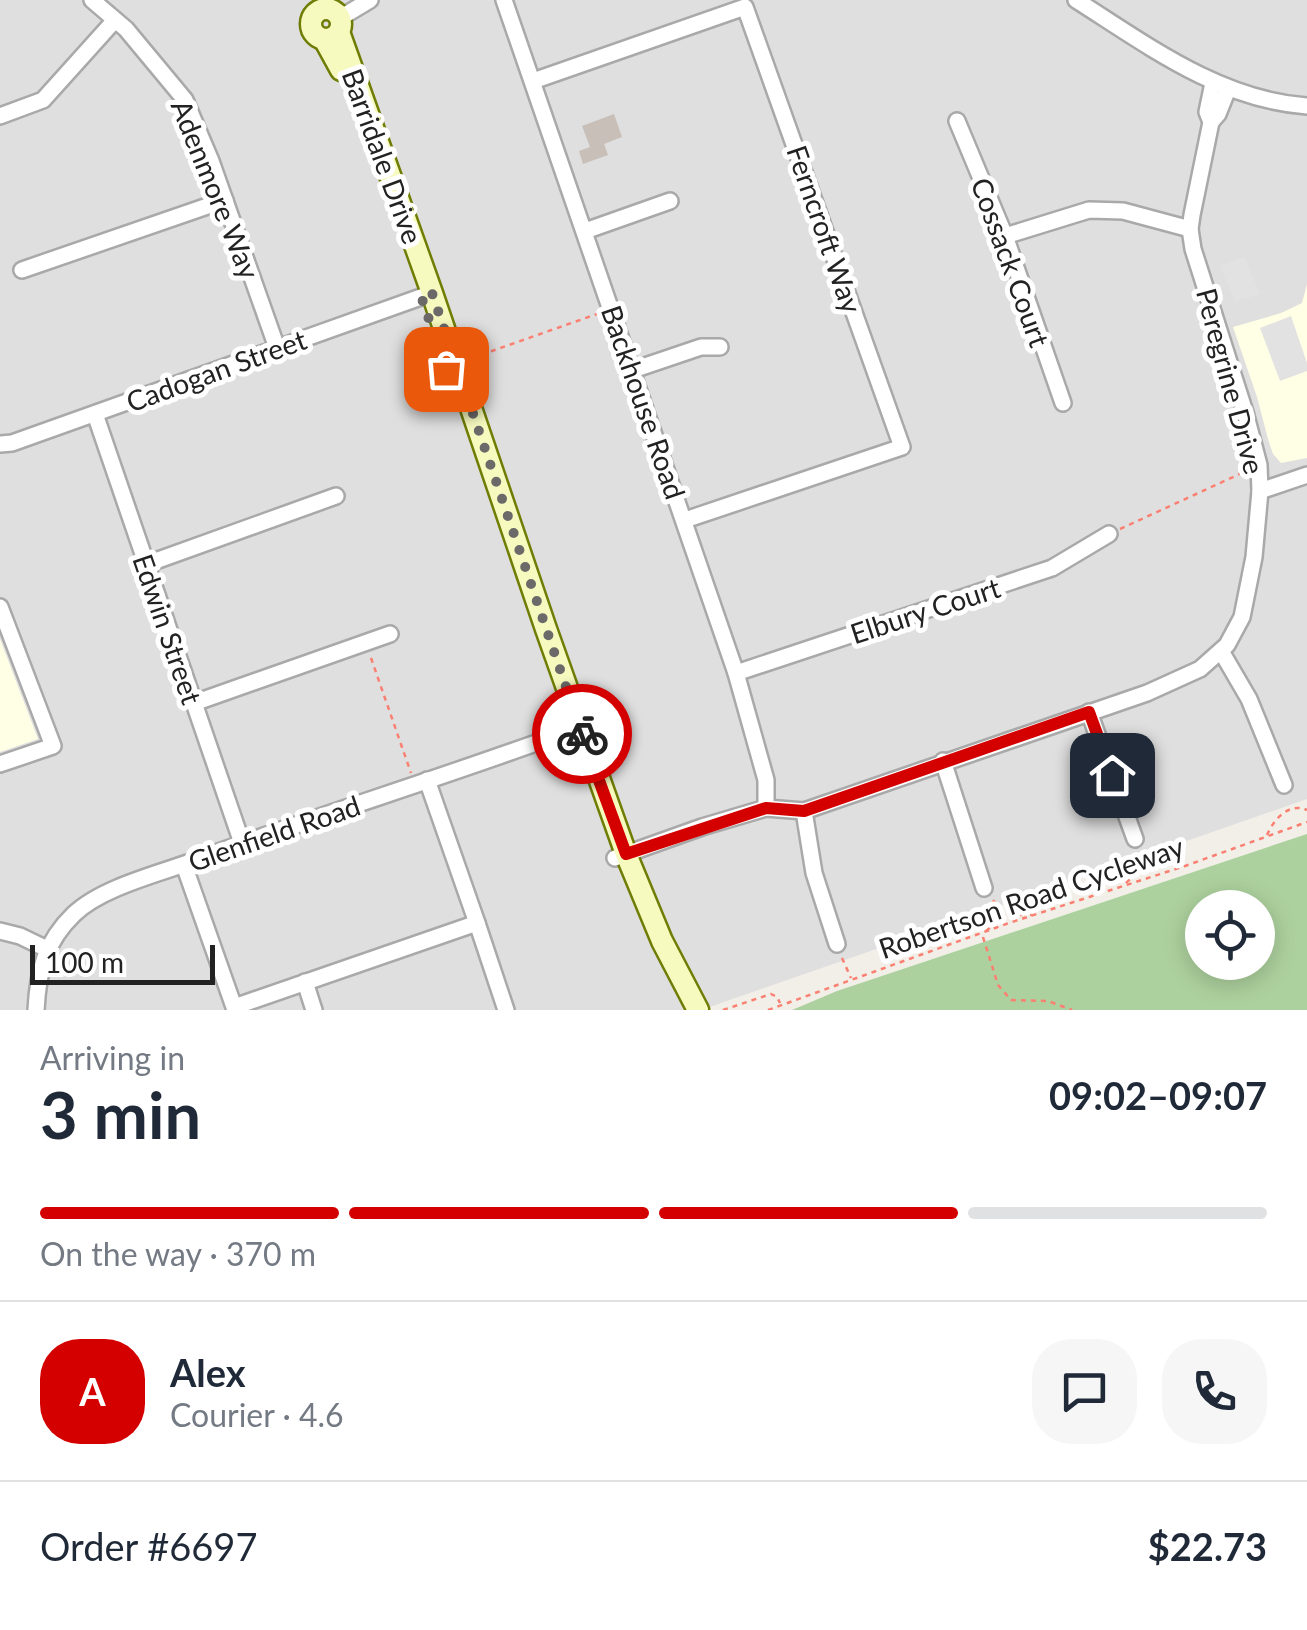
<!DOCTYPE html>
<html lang="en">
<head>
<meta charset="utf-8">
<style>
  :root { --surface:#fff; --page:#f6f6f7; --text:#1f2937; --muted:#747a83; --line:#e0e1e3; --accent:#d40000 }
  body { margin:0; font-family:Lato,sans-serif; background:var(--page); color:var(--text); height:100vh; display:flex; flex-direction:column; font-size:38px; white-space:nowrap }
  * { box-sizing:border-box; margin:0 }
  p { font-size:32px; color:var(--muted) }
  .icon { flex:none; width:55px; height:55px; fill:none; stroke:currentColor; stroke-width:2; stroke-linecap:round; stroke-linejoin:round }
  .map { position:relative; height:1010px; overflow:hidden }
  .details { display:flex; flex-direction:column; background:var(--surface); flex:1 }
  .details>* { flex:none }
  .fabs { position:absolute; left:1185px; top:890px; display:grid; gap:20px }
  .fabs a { display:grid; place-items:center; width:90px; height:90px; border-radius:50%; background:var(--surface); box-shadow:0 5px 25px #0003; font-size:50px }
  .scale { position:absolute; left:30px; bottom:25px; width:185px; box-sizing:border-box; padding-left:10px; border:5px solid #222; border-top:0; font-size:28px; line-height:35px; white-space:nowrap; color:#222; -webkit-text-stroke:8px #fff; paint-order:stroke }
  .pin { position:absolute; display:grid; place-items:center; width:85px; height:85px; color:#fff; margin:-42px; border-radius:20px; box-shadow:0 5px 15px #0006 }
  .courier { position:absolute; display:grid; place-items:center; width:100px; height:100px; margin:-50px; border:8px solid #d40000; border-radius:50%; background:#fff; color:#222; box-shadow:0 2px 12px #0007 }
  .headline em { font-style:normal; font-weight:700 }
  .headline div { display:flex; flex-direction:column-reverse }
  .headline { display:flex; align-items:center; justify-content:space-between; height:170px; padding:0 40px }
  h1 { font-size:65px; font-weight:700; line-height:75px }
  .bar { display:grid; grid-template-columns:repeat(4,1fr); gap:15px 10px; align-content:center; height:120px; padding:0 40px }
  .bar i { height:12px; border-radius:8px; background:var(--line) }
  .bar .selected { background:var(--accent) }
  .bar p { grid-column:span 4 }
  .line { display:flex; align-items:center; gap:25px; padding:0 40px; border-top:2px solid var(--line) }
  .line div { flex:1 }
  .round { display:grid; place-items:center; flex:none; width:105px; height:105px; border-radius:40px; background:var(--page) }
  .map>svg:first-child { display:block }
  .residential { fill:#e0dfdf }
  .education { fill:#ffffe5 }
  .forest { fill:#add19e; fill-rule:evenodd }
  .parking { fill:#e2e2e2 }
  .building { fill:#c7bfb8 }
  .lines { fill:none; stroke-linecap:round; stroke-linejoin:round }
  .street-casing { stroke:#a9a9a9; stroke-width:20 }
  .secondary-casing { stroke:#707d05; stroke-width:25 }
  .path { stroke:#fa8072; stroke-width:2.5; stroke-dasharray:5 5; stroke-linecap:butt }
  .street { stroke:#fff; stroke-width:15 }
  .secondary { stroke:#f7fabf; stroke-width:20 }
  .done { stroke:#6b6a68; stroke-width:10; stroke-dasharray:0 18 }
  .route { stroke:#d40000; stroke-width:12 }
  .labels { text-anchor:middle; dominant-baseline:central; stroke-width:10; stroke-linejoin:round; paint-order:stroke }
  .street-label { font-size:28px; fill:#222; stroke:#fff }
</style>
</head>
<body>
<div class="map">
<svg width="1307" height="1010" viewBox="0 0 1307 1010">
  <rect width="100%" height="100%" fill="#f2efe9"/>
  <!-- residential -->
  <polygon class="residential" points="0,0 1307,0 1307,799 701,1010 0,1010"/>
  <!-- education -->
  <g class="education">
    <polygon points="1307,284 1307,458 1281,463 1273,454 1268,439 1257,397 1233,327 1281,313 1302,303"/>
    <polygon points="0,639 38,739 0,752"/>
  </g>
  <!-- forest -->
  <path class="forest" d="M1307 834V1010H792L837 991ZM1202 908H1258V962H1202Z"/>
  <!-- parking -->
  <g class="parking">
    <polygon points="1245,257 1260,294 1235,302 1220,266"/>
    <polygon points="1291,316 1307,363 1307,371 1280,381 1260,328"/>
  </g>
  <!-- building -->
  <polygon class="building" points="614,114 622,137 604,144 608,155 583,164 579,151 590,147 582,126"/>
  <g class="lines">
    <defs>
      <g id="street">
        <polyline points="92,0 126,29 185,100 211,161 277,348"/>
        <polyline points="504,0 736,673 766,780 766,808"/>
        <path d="M1076 0C1147 45 1220 100 1307 106"/>
        <polyline points="340,18 370,0"/>
        <polyline points="533,81 745,7 902,447 685,520"/>
        <polyline points="0,116 43,100 115,20"/>
        <polyline points="957,121 1005,236 1063,403"/>
        <polyline points="1211,122 1218,114 1228,89"/>
        <polyline points="585,231 670,201"/>
        <polyline points="1005,236 1089,210 1123,211 1190,229"/>
        <polyline points="22,270 225,200"/>
        <polyline points="633,370 701,347 720,347"/>
        <polyline points="95,414 242,843"/>
        <polyline points="0,444 12,443 432,293"/>
        <polyline points="1260,491 1307,475"/>
        <polyline points="147,564 336,496"/>
        <polyline points="0,607 53,746 0,764"/>
        <polyline points="1221,651 1249,699 1284,785"/>
        <polyline points="736,673 1052,568 1109,534"/>
        <polyline points="194,703 390,634"/>
        <polyline points="1089,712 1135,839"/>
        <polyline points="943,761 984,888"/>
        <polyline points="804,811 814,873 837,944"/>
        <polyline points="615,858 702,827 766,808 804,811 1147,693 1200,669 1227,645 1242,617 1254,557 1260,491 1259,465 1245,412 1193,249 1190,229 1192,215 1211,122 1207,112 1213,83"/>
        <polyline points="184,865 234,1007 477,923 427,780"/>
        <polyline points="477,923 506,1010"/>
        <polyline points="0,931 20,936 47,949"/>
        <polyline points="305,982 314,1010"/>
        <path d="M36 1010C38 971 45 942 74 914 102 887 161 873 199 859 325 813 454 774 580 727"/>
      </g>
      <g id="secondary">
        <circle cx="326" cy="24" r="15"/>
        <polyline points="339,32 432,293 546,629 626,854 662,941 698,1010"/>
        <polyline points="324,39 341,70"/>
      </g>
    </defs>
    <!-- street casing -->
    <use href="#street" class="street-casing"/>
    <!-- secondary casing -->
    <use href="#secondary" class="secondary-casing"/>
    <!-- path -->
    <g class="path">
      <polyline points="472,358 597,314"/>
      <polyline points="1120,529 1244,472"/>
      <polyline points="371,658 411,773"/>
      <path d="M1267 835C1274 819 1289 802 1307 810"/>
      <path d="M1126 883C1147 863 1154 853 1183 865"/>
      <polyline points="993,900 1004,914"/>
      <polyline points="986,931 1005,915 1032,915"/>
      <polyline points="983,937 998,985 1011,1000 1048,1001 1072,1010"/>
      <polyline points="842,958 851,978"/>
      <polyline points="723,1010 771,994 777,997 780,1003"/>
      <polyline points="768,1010 1009,923 1185,866 1307,822"/>
    </g>
    <!-- street -->
    <use href="#street" class="street"/>
    <!-- secondary -->
    <use href="#secondary" class="secondary"/>
  </g>
  <g class="lines">
    <!-- done -->
    <polyline class="done" points="446,369 421,296 432,293 582,734"/>
    <!-- route -->
    <polyline class="route" points="582,734 626,854 766,808 804,811 1089,712 1112,775"/>
  </g>
  <g class="labels">
    <!-- street labels -->
    <g class="street-label">
      <text transform="translate(383 156) rotate(70)">Barridale Drive</text>
      <text transform="translate(216 189) rotate(68)">Adenmore Way</text>
      <text transform="translate(825 229) rotate(71)">Ferncroft Way</text>
      <text transform="translate(1011 262) rotate(70)">Cossack Court</text>
      <text transform="translate(216 370) rotate(-20)">Cadogan Street</text>
      <text transform="translate(1231 381) rotate(75)">Peregrine Drive</text>
      <text transform="translate(644 402) rotate(71)">Backhouse Road</text>
      <text transform="translate(925 610) rotate(-18)">Elbury Court</text>
      <text transform="translate(168 629) rotate(71)">Edwin Street</text>
      <text transform="translate(274 833) rotate(-19)">Glenfield Road</text>
      <text transform="translate(1031 897) rotate(-19)">Robertson Road Cycleway</text>
    </g>
  </g>
</svg>
<div class="fabs">
<a><svg class="icon" aria-label="locate" viewBox="0 0 24 24"><circle cx="12" cy="12" r="6"/><path d="M12 2v4M12 18v4M2 12h4M18 12h4"/></svg></a>
</div>
<div class="scale">100 m</div>
<div class="pin" style="left:446px;top:369px;background:#ea580c"><svg class="icon" aria-label="bag" viewBox="0 0 24 24"><path d="M5 8h14l-1 12H6zM9 8a3 3 0 0 1 6 0"/></svg></div>
<div class="pin" style="left:1112px;top:775px;background:#1f2937"><svg class="icon" aria-label="home" viewBox="0 0 24 24"><path d="M3 11l9-7 9 7M6 9v11h12V9"/></svg></div>
<div class="courier" style="left:582px;top:734px"><svg class="icon" aria-label="bike" viewBox="0 0 24 24"><circle cx="6" cy="16" r="4"/><circle cx="18" cy="16" r="4"/><path d="M6 16l4-8h5l3 8M10 8l3 8H6M13 5h3"/></svg></div>
</div>
<section class="details">
<div class="headline"><div><h1>3 min</h1><p>Arriving in</p></div><em>09:02–09:07</em></div>
<div class="bar"><i class="selected"></i><i class="selected"></i><i class="selected"></i><i></i><p>On the way · 370 m</p></div>
<div class="line" style="height:180px"><b class="round" style="background:var(--accent);color:#fff">A</b><div><b>Alex</b><p>Courier · 4.6</p></div><a class="round"><svg class="icon" aria-label="chat" viewBox="0 0 24 24"><path d="M4 5h16v11H9l-5 4z"/></svg></a><a class="round"><svg class="icon" aria-label="phone" viewBox="0 0 24 24"><path d="M5 4h4l2 5-3 2q2 4 5 5l2-3 5 2v4C11 20 4 13 5 4z"/></svg></a></div>
<div class="line" style="height:130px"><div>Order #6697</div><b>$22.73</b></div>
</section>
</body>
</html>
